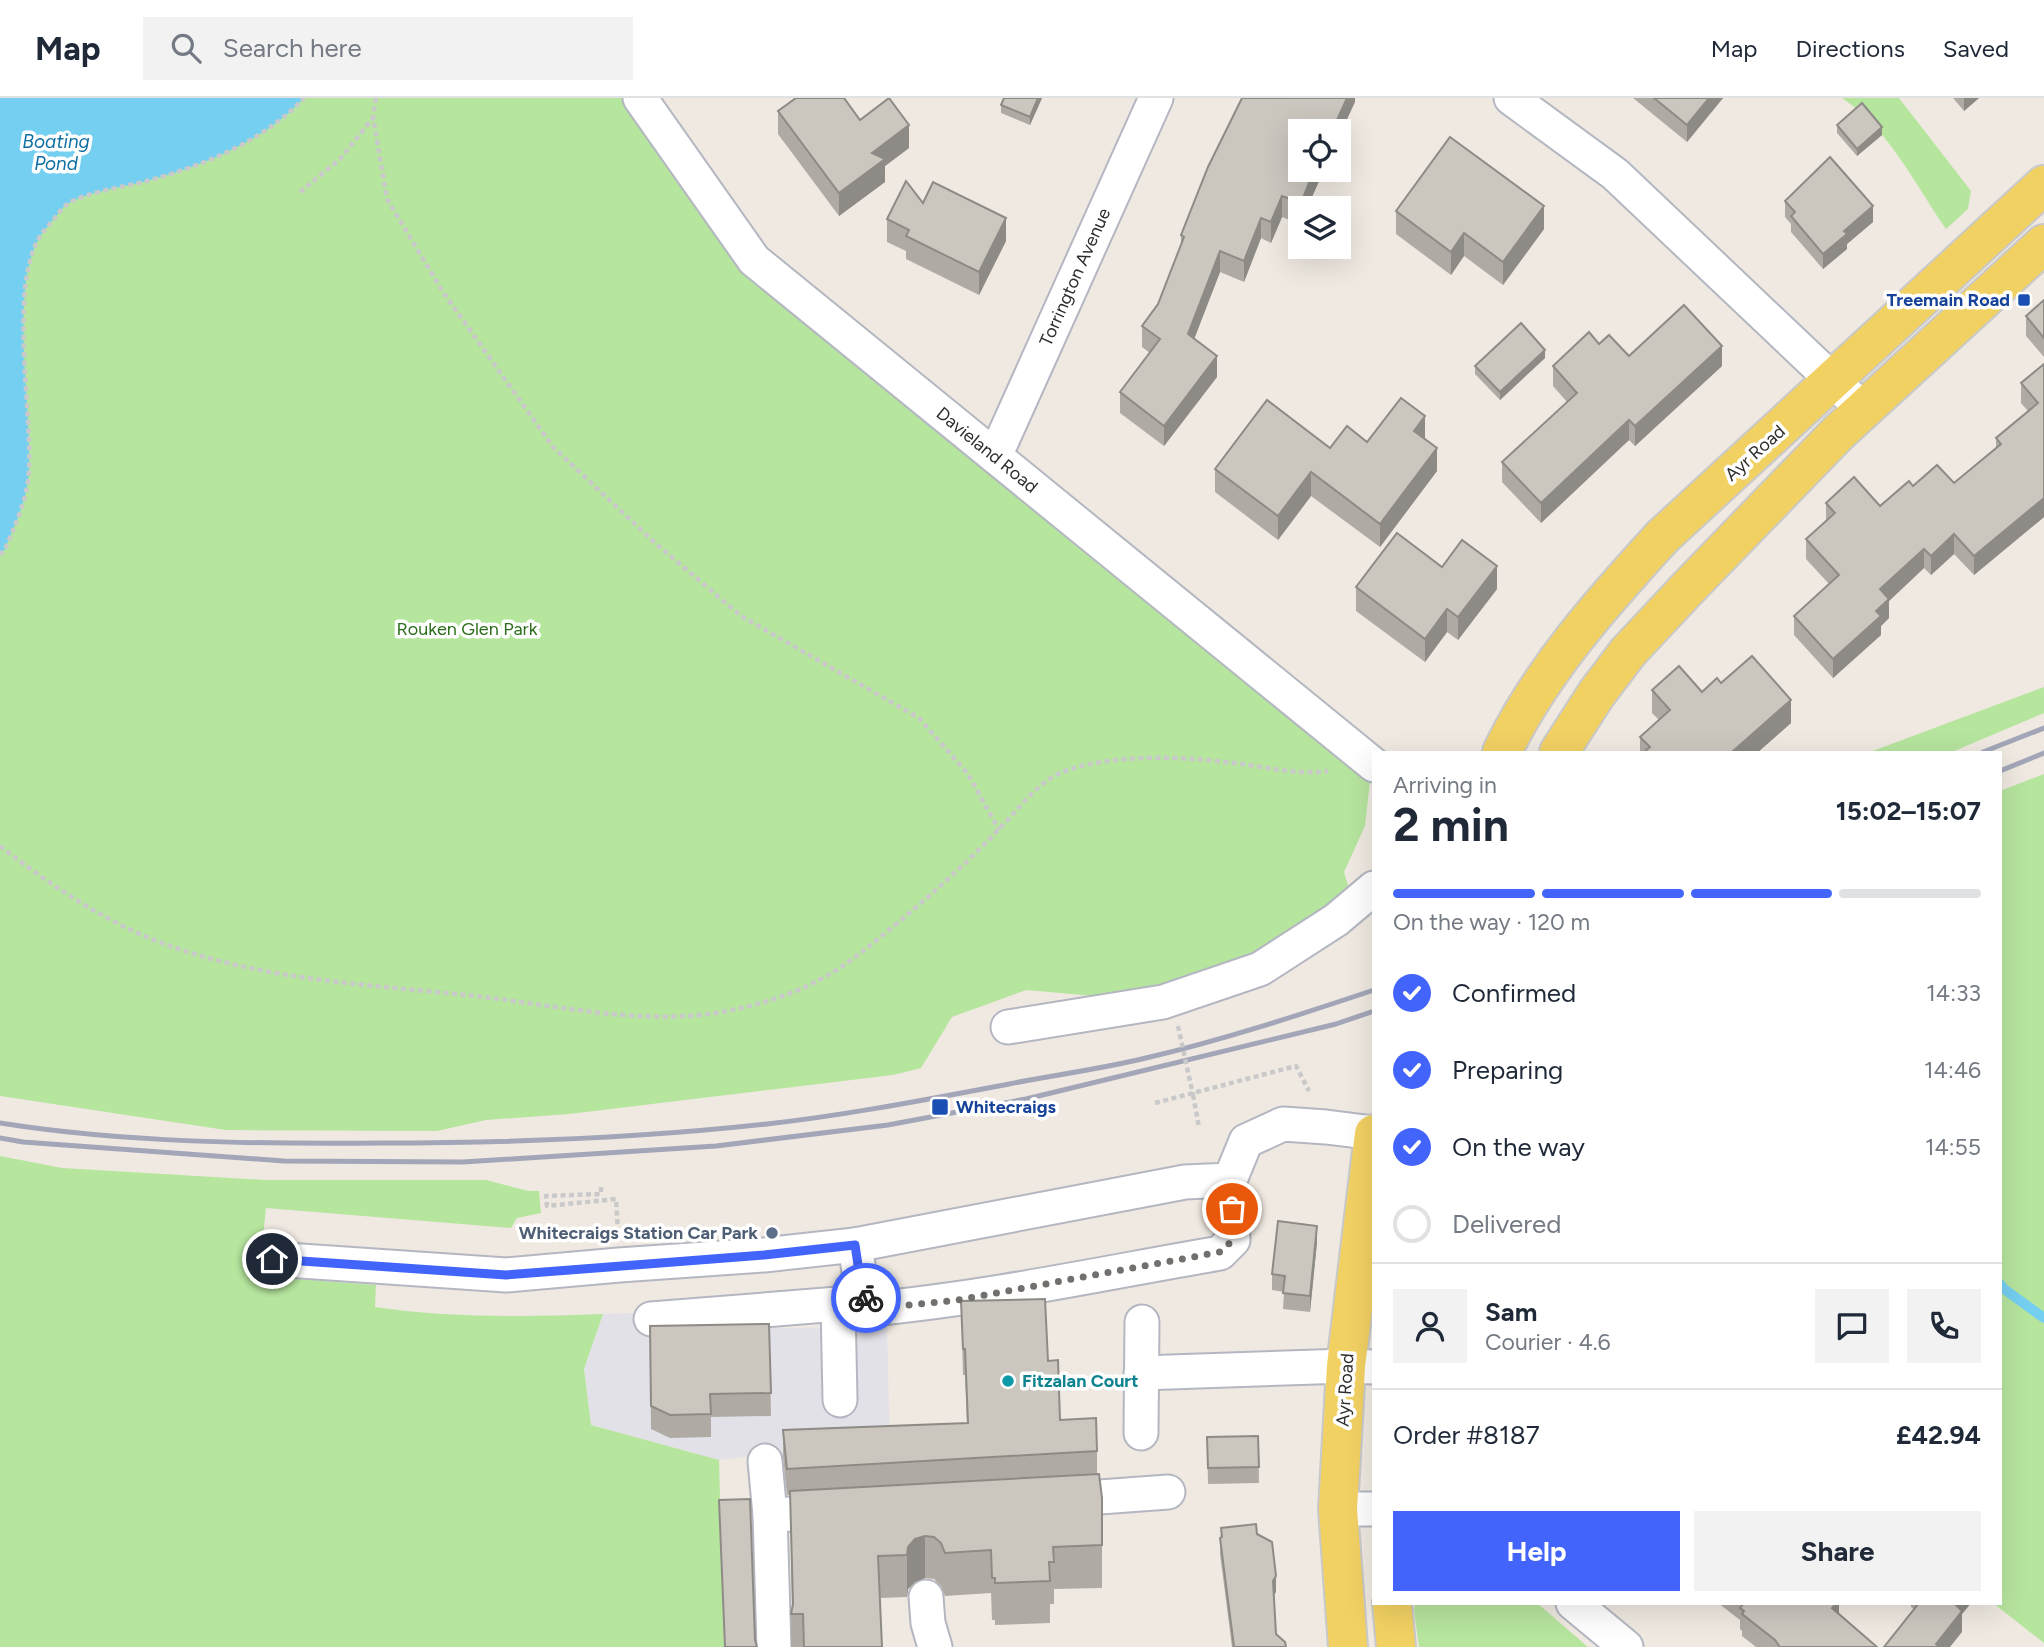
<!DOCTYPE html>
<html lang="en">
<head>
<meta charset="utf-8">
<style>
  :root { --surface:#fff; --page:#f2f2f3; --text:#1f2937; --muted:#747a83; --line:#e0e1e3; --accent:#4264fb }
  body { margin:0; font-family:Figtree,sans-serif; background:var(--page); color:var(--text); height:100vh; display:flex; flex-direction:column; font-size:26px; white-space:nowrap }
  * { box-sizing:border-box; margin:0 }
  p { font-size:23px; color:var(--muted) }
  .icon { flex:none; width:38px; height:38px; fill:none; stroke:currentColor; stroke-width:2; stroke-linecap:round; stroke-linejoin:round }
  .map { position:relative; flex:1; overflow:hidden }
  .details { position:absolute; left:1372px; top:653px; width:630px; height:854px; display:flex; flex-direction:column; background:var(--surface); border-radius:0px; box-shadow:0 7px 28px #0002 }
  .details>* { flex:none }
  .buttons { position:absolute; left:1288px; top:21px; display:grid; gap:14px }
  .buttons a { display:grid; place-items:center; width:63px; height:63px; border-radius:0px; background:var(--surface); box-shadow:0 7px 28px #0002; font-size:35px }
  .pin { position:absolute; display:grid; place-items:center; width:60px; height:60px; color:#fff; margin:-30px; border:4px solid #fff; border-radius:50%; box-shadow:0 2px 7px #0007 }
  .courier { position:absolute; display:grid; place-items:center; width:70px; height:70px; margin:-35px; border:5px solid #4264fb; border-radius:50%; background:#fff; color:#222; box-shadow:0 2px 9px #0007 }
  .headline em { font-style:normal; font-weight:700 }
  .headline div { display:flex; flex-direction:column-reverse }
  .headline { display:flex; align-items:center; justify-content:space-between; height:119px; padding:0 21px }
  h1 { font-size:46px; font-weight:700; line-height:52px }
  .bar { display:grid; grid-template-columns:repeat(4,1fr); gap:10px 7px; align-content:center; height:84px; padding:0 21px }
  .bar i { height:9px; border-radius:5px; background:var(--line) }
  .bar .on { background:var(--accent) }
  .bar p { grid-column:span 4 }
  .line { display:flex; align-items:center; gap:18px; padding:0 21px; border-top:2px solid var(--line) }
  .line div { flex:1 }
  .round { display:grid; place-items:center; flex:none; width:74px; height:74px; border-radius:0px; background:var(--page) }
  ol { padding:0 21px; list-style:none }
  li { display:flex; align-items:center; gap:21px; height:77px }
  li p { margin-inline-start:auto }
  li .icon { padding:7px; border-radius:50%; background:var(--accent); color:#fff; stroke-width:4 }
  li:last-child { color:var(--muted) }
  li i { width:38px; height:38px; border:4px solid var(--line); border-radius:50% }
  .primary-button { display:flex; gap:14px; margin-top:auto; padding:14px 21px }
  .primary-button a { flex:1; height:80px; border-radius:0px; background:var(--accent); color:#fff; font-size:28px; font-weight:700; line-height:80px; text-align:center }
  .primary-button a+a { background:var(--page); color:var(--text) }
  header { display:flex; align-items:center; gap:42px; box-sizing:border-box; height:98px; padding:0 35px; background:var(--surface); border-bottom:2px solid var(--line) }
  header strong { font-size:33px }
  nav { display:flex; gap:38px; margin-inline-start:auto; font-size:24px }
  .search { width:490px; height:63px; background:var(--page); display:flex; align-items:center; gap:18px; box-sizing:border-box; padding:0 24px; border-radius:0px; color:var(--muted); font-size:26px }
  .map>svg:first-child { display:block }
  .industrial { fill:#e3e1e8 }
  .green { fill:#b6e59e }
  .water { fill:#75cff0 }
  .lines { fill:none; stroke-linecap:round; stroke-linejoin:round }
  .stream { stroke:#75cff0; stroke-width:10 }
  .minor-casing { stroke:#b4b7c1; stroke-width:37 }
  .major-casing { stroke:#c9c9c9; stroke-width:42 }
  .path { stroke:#c9c9c9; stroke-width:4.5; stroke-dasharray:5 3.5; stroke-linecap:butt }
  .minor { stroke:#fff; stroke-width:33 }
  .major { stroke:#f2d163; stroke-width:38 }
  .rail { stroke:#a3a6b8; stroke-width:5 }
  .path-bridge { stroke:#c9c9c9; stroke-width:4.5; stroke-dasharray:5 3.5; stroke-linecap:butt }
  .wall { fill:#afaba4 }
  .shaded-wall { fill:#8e8b86 }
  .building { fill:#cbc7bf; stroke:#8e8b86; stroke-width:2 }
  .done { stroke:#726f6d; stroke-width:7; stroke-dasharray:0 12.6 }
  .route { stroke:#4264fb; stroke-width:9 }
  .transit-dot { fill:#1a4fb4; stroke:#fff; stroke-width:2.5 }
  .service-dot { fill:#5c6f8a; stroke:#fff; stroke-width:2.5 }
  .culture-dot { fill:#0f9aa8; stroke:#fff; stroke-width:2.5 }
  .labels { text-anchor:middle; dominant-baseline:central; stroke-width:7; stroke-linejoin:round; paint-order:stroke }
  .street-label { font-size:18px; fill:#2e2e2e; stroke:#fff }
  .transit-label { font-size:18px; font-weight:bold; fill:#164399; stroke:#fff; text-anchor:end }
  .park-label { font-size:18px; fill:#2c6e1b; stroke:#fff }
  .service-label { font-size:18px; font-weight:bold; fill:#4e5e75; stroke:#fff; text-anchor:end }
  .culture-label { font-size:18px; font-weight:bold; fill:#0d838f; stroke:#fff; text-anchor:start }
  .water-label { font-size:19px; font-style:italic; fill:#0d6fa3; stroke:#fff }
</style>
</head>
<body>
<header>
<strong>Map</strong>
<div class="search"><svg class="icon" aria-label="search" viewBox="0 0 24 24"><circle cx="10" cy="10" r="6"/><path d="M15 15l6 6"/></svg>Search here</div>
<nav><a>Map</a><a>Directions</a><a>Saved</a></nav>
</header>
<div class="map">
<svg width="2044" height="1549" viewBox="0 0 2044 1549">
  <rect width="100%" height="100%" fill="#efe9e1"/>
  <!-- industrial -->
  <polygon class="industrial" points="633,1215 637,1233 887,1228 890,1354 776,1358 776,1355 719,1362 591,1327 584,1271 603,1216"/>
  <!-- green -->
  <g class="green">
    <polygon points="0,0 640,0 754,162 1372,665 1365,728 1344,774 1354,807 1163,904 1026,892 952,919 921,970 893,977 569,1016 486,1022 437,1033 226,1032 0,998"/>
    <path d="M1842 0H1899L1971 93 1968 111 1946 131C1915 86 1888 30 1842 0Z"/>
    <polygon points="2044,589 2044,615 1952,654 1870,654"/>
    <polygon points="2044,676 2044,1545 1993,1505 2000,1505 2000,693"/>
    <path d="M0 1058 62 1070 265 1082H486L529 1093H539L541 1115 517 1120 511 1130 266 1110 259 1178 376 1187 375 1209C451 1220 526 1219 603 1216L584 1271 591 1327 719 1362 724 1549H0Z"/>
    <polygon points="1415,1505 1537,1505 1588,1549 1419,1549 1414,1513"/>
  </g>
  <!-- water -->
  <path class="water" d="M0 0H304C264 43 203 68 147 83 125 89 84 94 66 107 61 111 56 119 52 123 48 129 42 134 39 140 9 193 32 308 29 371 28 400 16 425 5 451L0 457Z"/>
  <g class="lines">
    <!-- stream -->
    <polyline class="stream" points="2000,1186 2004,1191 2044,1220"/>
    <defs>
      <g id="minor">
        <polyline points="640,0 754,162 1374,667"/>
        <polyline points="1511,0 1615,76 1864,312"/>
        <polyline points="995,358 1156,0"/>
        <polyline points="1008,929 1163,904 1260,871 1336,822 1374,790"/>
        <path d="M1230 1082 1185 1084 855 1147 862 1193 871 1211C988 1200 1104 1175 1220 1155L1233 1142 1230 1082 1246 1043 1283 1026 1326 1029 1374 1035"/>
        <polyline points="272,1161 506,1177 619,1167 764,1157 855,1147"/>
        <polyline points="838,1206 840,1302"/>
        <polyline points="651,1221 838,1206 871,1211"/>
        <polyline points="1141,1275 1346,1268 1374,1269"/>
        <polyline points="1141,1335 1142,1224"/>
        <polyline points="765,1363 770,1417 774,1549"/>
        <polyline points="1059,1402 1168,1394"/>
        <polyline points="1338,1411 1374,1411"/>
        <polyline points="770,1417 834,1414"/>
        <polyline points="926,1499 928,1525 935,1549"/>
        <polyline points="1573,1505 1626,1549"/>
      </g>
      <g id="major">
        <path d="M1502 654C1541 573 1601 506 1662 439L2044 87"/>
        <polyline points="1559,654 1597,595 1628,554 1687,491 1838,335 2044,146"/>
        <polyline points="1392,1505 1396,1549"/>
        <polyline points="1348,1549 1338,1411 1346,1268 1374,1036"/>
      </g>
    </defs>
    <!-- minor casing -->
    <use href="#minor" class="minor-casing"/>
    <!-- major casing -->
    <use href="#major" class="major-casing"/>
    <!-- path -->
    <g class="path">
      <polyline points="376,0 373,19 387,101 443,194 553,349 654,444 741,518 919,620 968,676 999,732"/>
      <polyline points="300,94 340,61 373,20"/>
      <path d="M0 457 5 451C16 425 28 400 29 371 32 308 9 193 39 140 42 134 48 129 52 123 56 119 61 111 66 107 84 94 125 89 147 83 203 68 264 43 304 0"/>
      <path d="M0 748C49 786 103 823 162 845 262 883 378 887 484 899 550 907 619 922 686 918 727 916 783 902 819 882 850 866 874 844 901 822 934 794 967 765 997 733 1019 712 1037 682 1068 672 1116 656 1183 658 1234 665 1268 669 1292 677 1328 673"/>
      <polyline points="1193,997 1199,1029"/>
      <polyline points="1155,1005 1296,968 1309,993"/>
      <polyline points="601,1089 601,1096 546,1098 547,1108 616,1101 618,1134"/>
    </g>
    <!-- minor -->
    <use href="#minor" class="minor"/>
    <!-- major -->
    <use href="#major" class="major"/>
    <!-- rail -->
    <g class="rail">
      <polyline points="1983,654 2044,630"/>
      <polyline points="2000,673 2044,655"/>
      <path d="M0 1025C127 1045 255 1046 383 1045 511 1045 640 1040 767 1026 848 1017 929 1001 1009 986 1054 977 1101 971 1146 960 1223 942 1299 917 1374 892"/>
      <polyline points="0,1040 23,1044 284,1063 463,1064 716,1048 888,1027 1026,1001 1336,926 1374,913"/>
    </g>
    <!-- path-bridge -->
    <polyline class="path-bridge" points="1178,928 1193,997"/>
  </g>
  <!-- wall -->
  <g class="wall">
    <polygon points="1042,0 1030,27 1001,15 1001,7"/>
    <polygon points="1355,0 1355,4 1300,72 1324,72 1307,110 1300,110 1300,126 1282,119 1271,145 1261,140 1244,184 1220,174 1194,241 1217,279 1164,348 1120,315 1120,294 1150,255 1142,249 1142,228 1158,206 1181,148 1181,137"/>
    <polygon points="1633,0 1723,0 1687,44"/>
    <polygon points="1953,0 1979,0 1964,13"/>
    <polygon points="778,13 860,22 909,50 885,68 885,84 839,118 778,36"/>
    <polygon points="1837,27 1882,37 1857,58 1837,35"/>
    <polygon points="1785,103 1873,124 1847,146 1847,151 1823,171 1791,134 1791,126 1785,119"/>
    <polygon points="923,105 1006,143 979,197 906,161 906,153 887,144 887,121"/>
    <polygon points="1396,113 1544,131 1503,187 1464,158 1451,177 1396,136"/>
    <polygon points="2044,202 2044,259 2026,238 2026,218"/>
    <polygon points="1599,246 1629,258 1722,268 1635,348 1629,342 1541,425 1502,384 1502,364 1567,304 1553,288 1553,268"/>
    <polygon points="1545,260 1500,302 1475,276 1475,268"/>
    <polygon points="2044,266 2044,419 1974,477 1954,456 1931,477 1924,470 1889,503 1889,520 1881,528 1881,537 1833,580 1794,537 1794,518 1829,486 1806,461 1806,441 1826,424 1826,405 1880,408 1913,388 1954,385 1996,350 1996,340 2028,313 2021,305 2021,285"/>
    <polygon points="1425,341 1437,373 1380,449 1311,398 1278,442 1215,394 1215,371 1367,344"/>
    <polygon points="1442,469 1497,491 1458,542 1447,534 1425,564 1356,513 1356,489"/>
    <polygon points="1721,585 1791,625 1758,654 1640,654 1640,639 1659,622 1652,615 1652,592 1702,594"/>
    <polygon points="1317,1144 1310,1214 1283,1211 1284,1194 1272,1192 1272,1176"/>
    <polygon points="961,1203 1048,1263 1060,1322 1097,1353 1097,1376 1102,1400 1102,1490 1054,1491 1054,1506 1050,1506 1050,1525 995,1527 995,1522 992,1522 991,1495 945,1498 941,1488 934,1481 925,1480 915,1484 908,1491 907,1499 880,1500 882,1549 791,1549 791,1516 792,1511 790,1397 787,1397 783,1358 783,1332 967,1325 965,1277 963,1277"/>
    <polygon points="769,1226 771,1318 711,1319 711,1339 670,1340 651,1331 650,1228"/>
    <polygon points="1258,1338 1259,1385 1208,1386 1207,1339"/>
    <polygon points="1221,1430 1257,1436 1276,1494 1274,1497 1276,1536 1286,1549 1232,1549 1220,1456"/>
    <polygon points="1718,1505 1839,1505 1839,1517 1877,1549 1756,1549 1742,1538 1742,1533 1740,1531 1740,1522"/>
    <polygon points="1911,1505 1971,1505 1962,1516 1962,1534 1914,1511 1911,1509"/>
  </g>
  <!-- shaded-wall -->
  <g class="shaded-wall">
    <polygon points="1038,0 1042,0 1030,27 1030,19"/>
    <polygon points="1347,0 1355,0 1355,4 1339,39 1339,33 1332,33"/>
    <polygon points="1709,0 1723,0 1687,44 1687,27"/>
    <polygon points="1964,0 1979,0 1964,13"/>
    <polygon points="909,27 909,50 885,68 885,84 839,118 839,95 872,55"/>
    <polygon points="1882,29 1882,37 1857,58 1857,51"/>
    <polygon points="1314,72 1324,72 1307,110 1301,110 1301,105"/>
    <polygon points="1282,98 1282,119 1271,145 1271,124"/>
    <polygon points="1544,108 1544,131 1503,187 1503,164"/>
    <polygon points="1873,108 1873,124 1847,146 1847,151 1823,171 1823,156 1844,133"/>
    <polygon points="1006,120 1006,143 979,197 979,174"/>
    <polygon points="1261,120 1261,140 1244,184 1244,163"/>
    <polygon points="1464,135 1464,158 1451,177 1451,154"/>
    <polygon points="1220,153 1220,174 1188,257 1188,236"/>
    <polygon points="1722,248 1722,268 1635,348 1635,328"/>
    <polygon points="1545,252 1545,260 1500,302 1500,294"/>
    <polygon points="1217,258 1217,279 1164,348 1164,328"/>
    <polygon points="1425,318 1425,342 1414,333"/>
    <polygon points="1629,322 1629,342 1541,425 1541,405"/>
    <polygon points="1437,350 1437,373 1380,449 1380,426"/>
    <polygon points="1311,374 1311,398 1278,442 1278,418"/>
    <polygon points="2044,400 2044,419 1974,477 1974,458"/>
    <polygon points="1954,436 1954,456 1931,477 1931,458"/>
    <polygon points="1924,451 1924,470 1889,503 1889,520 1881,528 1881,537 1833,580 1833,561 1876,513 1880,491"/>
    <polygon points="1497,468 1497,491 1458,542 1458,519"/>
    <polygon points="1447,511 1447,534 1425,564 1425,541"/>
    <polygon points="1791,602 1791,625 1758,654 1732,654"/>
    <polygon points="1317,1128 1317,1144 1310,1214 1310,1198"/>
    <polygon points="925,1438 925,1480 915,1484 908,1491 907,1499 907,1457 908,1449 915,1441"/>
    <polygon points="1276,1478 1276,1494 1273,1498 1273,1483"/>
    <polygon points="1836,1505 1839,1505 1839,1523 1832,1510"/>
    <polygon points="1953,1505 1971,1505 1962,1516 1962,1534 1950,1549 1936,1549 1936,1546"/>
  </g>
  <!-- building -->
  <g class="building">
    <polygon points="796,0 844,0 860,22 889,0 909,27 872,55 885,61 839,95 778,13"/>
    <polygon points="1004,0 1038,0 1030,19 1001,7"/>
    <polygon points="1242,0 1347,0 1332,33 1300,33 1300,72 1314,72 1301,105 1282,98 1271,124 1261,120 1244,163 1220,153 1188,236 1217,258 1164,328 1120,294 1160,241 1142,228 1158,206 1184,139 1181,137 1208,69"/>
    <polygon points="1654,0 1709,0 1687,27"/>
    <polygon points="1862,5 1882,29 1857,51 1837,27"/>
    <polygon points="1450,39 1544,108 1503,164 1464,135 1451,154 1396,113"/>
    <polygon points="1830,59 1873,108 1844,133 1847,136 1823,156 1791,118 1795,114 1785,103"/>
    <polygon points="906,83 923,105 933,84 1006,120 979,174 906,138 909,132 887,121"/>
    <polygon points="2044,202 2044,240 2026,218"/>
    <polygon points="1684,207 1722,248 1635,328 1629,322 1541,405 1502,364 1577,295 1553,268 1589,234 1599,246 1609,237 1629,258"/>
    <polygon points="1521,225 1545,252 1500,294 1475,268"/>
    <polygon points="2044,266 2044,400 1974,458 1954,436 1931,458 1924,451 1880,491 1889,501 1876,513 1881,518 1833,561 1794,518 1839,477 1806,441 1835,415 1826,405 1854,379 1880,408 1909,383 1913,388 1937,367 1954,385 2001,346 1996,340 2038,305 2021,285"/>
    <polygon points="1401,300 1425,318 1414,333 1437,350 1380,426 1311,374 1278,418 1215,371 1267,302 1330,350 1347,328 1367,344"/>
    <polygon points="1397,435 1442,469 1462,442 1497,468 1458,519 1447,511 1425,541 1356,489"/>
    <polygon points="1752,558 1791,602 1732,654 1644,654 1650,649 1640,639 1670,612 1652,592 1679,568 1702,594 1717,580 1721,585"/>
    <polygon points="1278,1123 1317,1128 1310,1198 1283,1195 1285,1178 1272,1176"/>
    <polygon points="1045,1201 1048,1263 1058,1262 1060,1322 1096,1320 1097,1353 787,1371 783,1332 968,1325 965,1251 963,1251 961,1203"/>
    <polygon points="769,1226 771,1295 710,1296 711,1316 670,1317 651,1308 650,1228"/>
    <polygon points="1258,1338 1259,1369 1208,1370 1207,1339"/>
    <polygon points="1099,1376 1102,1400 1102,1447 1053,1449 1054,1464 1049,1464 1050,1483 995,1485 995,1480 992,1480 991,1452 945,1455 941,1445 934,1439 925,1438 915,1441 908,1449 907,1457 878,1458 882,1549 804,1549 803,1516 791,1516 793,1506 790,1393"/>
    <polygon points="750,1401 755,1542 757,1549 725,1549 719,1402"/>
    <polygon points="1256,1426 1257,1436 1272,1444 1276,1478 1273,1483 1276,1536 1285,1544 1286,1549 1234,1549 1220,1440 1222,1439 1221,1430"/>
    <polygon points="1744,1505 1836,1505 1832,1510 1877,1549 1780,1549 1775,1542 1742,1516 1744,1513 1740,1510"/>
    <polygon points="1919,1505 1954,1505 1962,1513 1936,1546 1940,1549 1884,1549"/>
  </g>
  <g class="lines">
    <!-- done -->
    <polyline class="done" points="866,1200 871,1211 958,1202 1220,1154 1233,1142 1232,1111"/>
    <!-- route -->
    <polyline class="route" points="272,1161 506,1177 764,1157 855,1147 862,1193 866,1200"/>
  </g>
  <!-- markers -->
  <g class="transit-dot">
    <rect x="2017" y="195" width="14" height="14" rx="3.5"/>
    <rect x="931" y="1000" width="18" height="18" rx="3.5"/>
  </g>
  <circle class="service-dot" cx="772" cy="1135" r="7"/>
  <circle class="culture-dot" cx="1008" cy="1283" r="7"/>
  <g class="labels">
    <!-- street labels -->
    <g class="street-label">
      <text transform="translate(1075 179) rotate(-66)">Torrington Avenue</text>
      <text transform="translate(987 352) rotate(39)">Davieland Road</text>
      <text transform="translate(1755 355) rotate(-42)">Ayr Road</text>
      <text transform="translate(1345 1292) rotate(-86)">Ayr Road</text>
    </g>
    <!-- transit labels -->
    <g class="transit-label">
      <text x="2010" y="202">Treemain Road</text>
      <text x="956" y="1009" text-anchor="start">Whitecraigs</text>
    </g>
    <!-- park labels -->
    <g class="park-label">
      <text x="467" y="531">Rouken Glen Park</text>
    </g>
    <!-- service labels -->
    <g class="service-label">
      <text x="758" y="1135">Whitecraigs Station Car Park</text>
    </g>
    <!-- culture labels -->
    <g class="culture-label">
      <text x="1022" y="1283">Fitzalan Court</text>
    </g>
    <!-- water labels -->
    <g class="water-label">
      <text x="56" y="43">Boating<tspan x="56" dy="22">Pond</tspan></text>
    </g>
  </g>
</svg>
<div class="buttons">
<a><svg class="icon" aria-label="locate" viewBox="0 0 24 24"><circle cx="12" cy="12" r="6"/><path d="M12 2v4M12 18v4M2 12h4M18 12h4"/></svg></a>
<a><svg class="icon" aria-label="layers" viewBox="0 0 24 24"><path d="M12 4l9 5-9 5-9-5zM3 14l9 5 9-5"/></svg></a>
</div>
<div class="pin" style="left:1232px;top:1111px;background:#ea580c"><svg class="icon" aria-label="bag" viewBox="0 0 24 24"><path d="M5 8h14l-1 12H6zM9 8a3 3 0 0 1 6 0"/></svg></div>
<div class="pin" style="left:272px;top:1161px;background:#1f2937"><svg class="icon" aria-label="home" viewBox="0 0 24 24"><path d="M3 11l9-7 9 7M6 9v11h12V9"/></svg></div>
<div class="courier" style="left:866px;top:1200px"><svg class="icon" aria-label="bike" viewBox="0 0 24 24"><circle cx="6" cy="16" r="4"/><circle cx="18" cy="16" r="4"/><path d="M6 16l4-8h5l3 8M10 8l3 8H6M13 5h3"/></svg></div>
<section class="details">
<div class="headline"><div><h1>2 min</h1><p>Arriving in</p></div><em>15:02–15:07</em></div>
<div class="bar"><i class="on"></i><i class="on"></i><i class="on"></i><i></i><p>On the way · 120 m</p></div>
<ol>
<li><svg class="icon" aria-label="check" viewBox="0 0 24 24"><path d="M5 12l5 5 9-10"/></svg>Confirmed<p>14:33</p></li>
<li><svg class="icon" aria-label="check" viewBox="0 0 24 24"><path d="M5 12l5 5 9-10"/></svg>Preparing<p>14:46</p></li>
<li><svg class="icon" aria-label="check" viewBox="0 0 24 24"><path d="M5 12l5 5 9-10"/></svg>On the way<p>14:55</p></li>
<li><i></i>Delivered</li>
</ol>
<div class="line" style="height:126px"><a class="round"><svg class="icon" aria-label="person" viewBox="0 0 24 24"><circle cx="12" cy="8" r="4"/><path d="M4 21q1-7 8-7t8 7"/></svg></a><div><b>Sam</b><p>Courier · 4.6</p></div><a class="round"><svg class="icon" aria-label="chat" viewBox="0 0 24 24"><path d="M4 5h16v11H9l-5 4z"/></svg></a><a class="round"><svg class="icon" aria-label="phone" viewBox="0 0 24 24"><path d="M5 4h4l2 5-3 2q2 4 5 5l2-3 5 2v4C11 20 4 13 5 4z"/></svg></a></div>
<div class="line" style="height:91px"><div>Order #8187</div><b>£42.94</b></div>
<div class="primary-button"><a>Help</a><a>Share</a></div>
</section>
</div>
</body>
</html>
